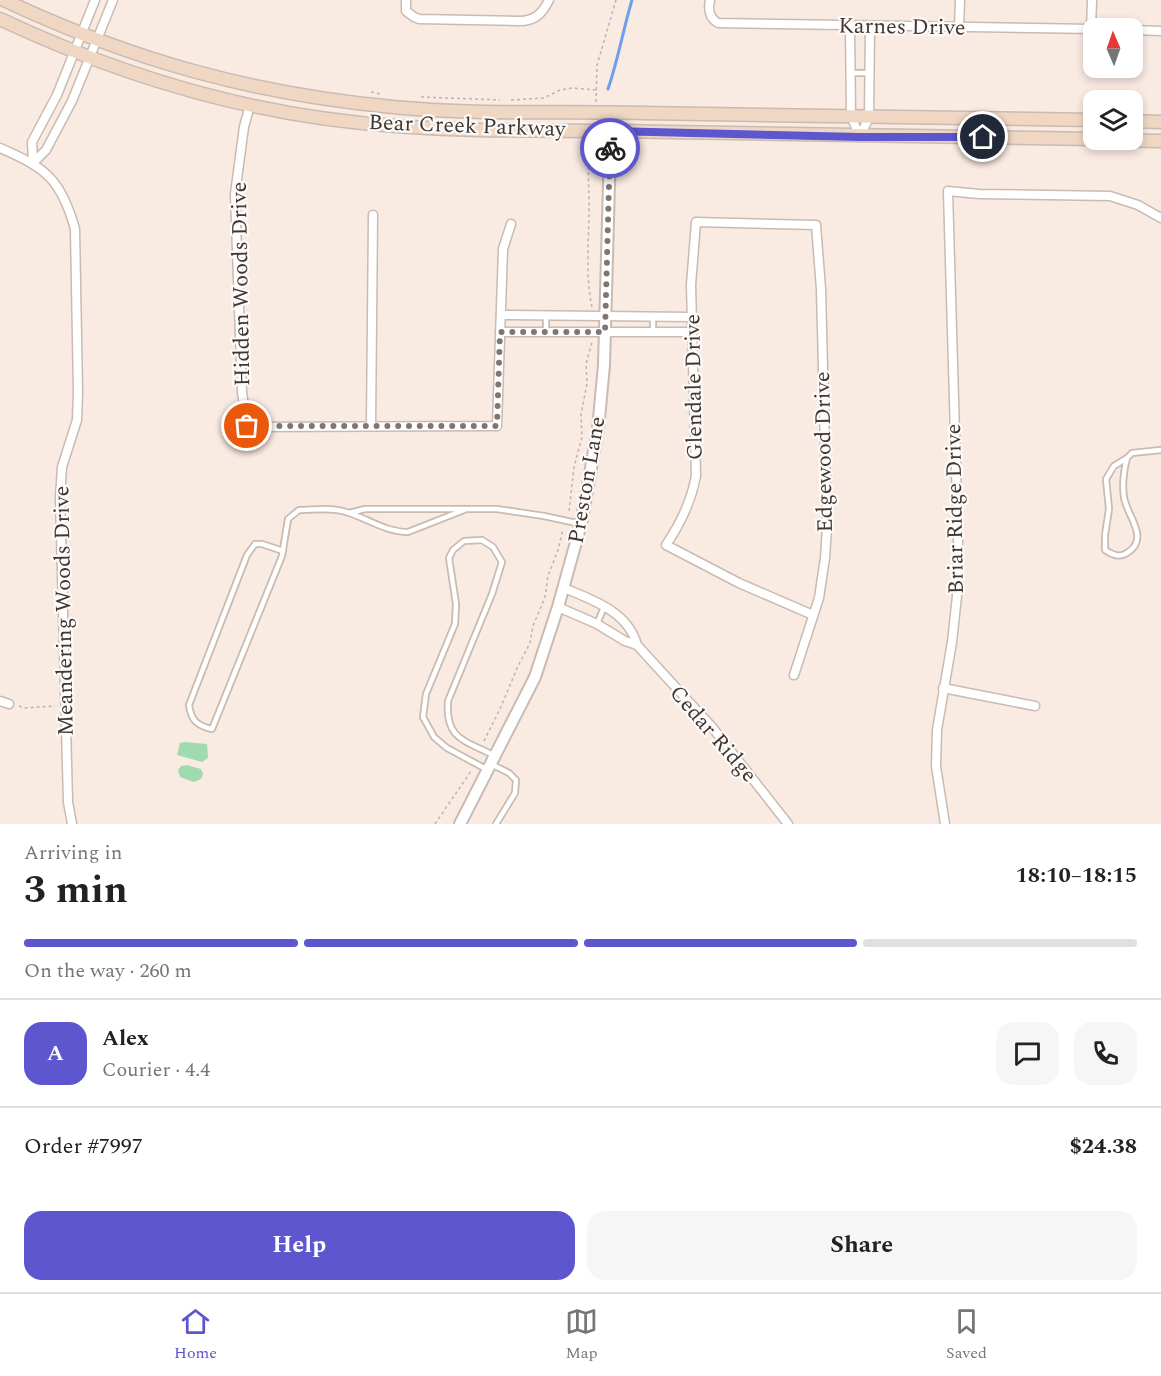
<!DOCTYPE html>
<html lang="en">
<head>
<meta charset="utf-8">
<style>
  :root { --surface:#fff; --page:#f6f6f6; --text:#222; --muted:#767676; --line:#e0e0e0; --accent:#5d56ce }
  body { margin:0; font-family:Spectral,serif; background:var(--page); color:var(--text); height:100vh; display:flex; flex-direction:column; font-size:22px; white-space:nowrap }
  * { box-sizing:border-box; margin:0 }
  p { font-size:20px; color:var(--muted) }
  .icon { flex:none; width:33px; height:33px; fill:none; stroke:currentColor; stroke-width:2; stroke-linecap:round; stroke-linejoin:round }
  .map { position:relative; height:824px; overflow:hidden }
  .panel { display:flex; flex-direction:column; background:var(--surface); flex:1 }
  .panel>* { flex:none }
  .needle { width:39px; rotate:358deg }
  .tools { position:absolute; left:1083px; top:18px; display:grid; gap:12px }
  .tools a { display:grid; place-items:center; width:60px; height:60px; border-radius:12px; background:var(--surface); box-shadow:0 3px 9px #0003; font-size:30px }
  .pin { position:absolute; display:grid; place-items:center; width:51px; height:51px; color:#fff; margin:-26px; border:3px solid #fff; border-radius:50%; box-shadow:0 2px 6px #0007 }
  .courier { position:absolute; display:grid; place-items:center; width:60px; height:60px; margin:-30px; border:4px solid #5d56ce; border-radius:50%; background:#fff; color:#222; box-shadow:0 2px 8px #0007 }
  .headline em { font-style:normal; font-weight:700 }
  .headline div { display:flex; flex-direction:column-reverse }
  .headline { display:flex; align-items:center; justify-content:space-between; height:102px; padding:0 24px }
  h1 { font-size:39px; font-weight:700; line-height:45px }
  .bar { display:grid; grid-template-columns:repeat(4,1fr); gap:9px 6px; align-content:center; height:72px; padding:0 24px }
  .bar i { height:8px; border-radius:4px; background:var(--line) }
  .bar .selected { background:var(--accent) }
  .bar p { grid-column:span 4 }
  .line { display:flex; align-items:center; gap:15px; padding:0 24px; border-top:2px solid var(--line) }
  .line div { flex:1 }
  .round { display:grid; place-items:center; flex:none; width:63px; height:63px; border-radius:18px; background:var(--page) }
  .primary-button { display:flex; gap:12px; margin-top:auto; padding:12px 24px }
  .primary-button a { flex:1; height:69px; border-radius:18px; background:var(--accent); color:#fff; font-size:24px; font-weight:700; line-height:69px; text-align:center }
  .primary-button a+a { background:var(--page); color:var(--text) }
  .tab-bar { display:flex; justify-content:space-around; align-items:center; height:84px; border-top:2px solid var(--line); background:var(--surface); font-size:16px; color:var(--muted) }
  .tab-bar a { display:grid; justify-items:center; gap:3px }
  .tab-bar .selected { color:var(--accent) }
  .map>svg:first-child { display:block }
  .green { fill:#a1dab0 }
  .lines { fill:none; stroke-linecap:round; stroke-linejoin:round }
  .stream { stroke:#6ca0ea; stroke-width:3 }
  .service-casing { stroke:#c9bbb2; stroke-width:8 }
  .minor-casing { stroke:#c9bbb2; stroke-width:11 }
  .tertiary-casing { stroke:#c9bbb2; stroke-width:14 }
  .secondary-casing { stroke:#c9bbb2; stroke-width:15 }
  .path { stroke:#c0b3ad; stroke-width:1.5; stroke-dasharray:3 3; stroke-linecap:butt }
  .service { stroke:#fff; stroke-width:4.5 }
  .minor { stroke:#fff; stroke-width:8 }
  .tertiary { stroke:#fff; stroke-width:10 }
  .secondary { stroke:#efd7c3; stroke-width:12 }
  .done { stroke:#7f7672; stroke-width:6; stroke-dasharray:0 10.8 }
  .route { stroke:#5d56ce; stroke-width:8 }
  .labels { text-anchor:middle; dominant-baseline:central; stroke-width:4.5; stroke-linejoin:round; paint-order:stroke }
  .street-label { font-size:22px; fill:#3e3835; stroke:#fdfaf8 }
</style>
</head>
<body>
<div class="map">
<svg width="1161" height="824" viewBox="0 0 1161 824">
  <rect width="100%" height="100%" fill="#f9eae2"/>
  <!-- green -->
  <g class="green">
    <polygon points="185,742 207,744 208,758 202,762 177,755 180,743"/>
    <polygon points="187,765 201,769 203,774 201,779 194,782 180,777 178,770 181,766"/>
  </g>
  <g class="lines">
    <!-- stream -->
    <path class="stream" d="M608 89C618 60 623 30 632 0"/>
    <defs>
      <g id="service">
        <polyline points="851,73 869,73"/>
        <polyline points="546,315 546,332"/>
        <polyline points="653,316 653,332"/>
        <path d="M1127 458C1124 470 1122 485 1124 497 1126 515 1151 538 1127 553 1119 558 1113 555 1105 550V535L1109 509 1106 479 1114 466 1127 458 1132 453 1161 450"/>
        <polyline points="349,513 365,509 497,509 544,516 581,524"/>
        <path d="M283 551 262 544H255L247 555 189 705C191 720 197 726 212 729L282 556 288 519 299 510C314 510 332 507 346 512 367 518 385 532 408 532L464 510"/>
        <polyline points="597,624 604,607"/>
        <polyline points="491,764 509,773 516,780 515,793 496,824"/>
        <path d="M486 769 447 748 434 737 423 717 426 694 455 624 456 604 449 558 453 550 464 541 482 540 493 547 502 562 492 594 448 701C445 740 465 740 495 756"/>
      </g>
      <g id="minor">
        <path d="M406 0V11L414 17 419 19 519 21C535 21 542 14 549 0"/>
        <path d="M710 0C708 10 709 18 718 23L1094 29"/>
        <polyline points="850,27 851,116 860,137"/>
        <polyline points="959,27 960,0"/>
        <polyline points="1091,29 1092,0"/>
        <polyline points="1132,30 1161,31"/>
        <polyline points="250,105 244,127 235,194 242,392 247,427 497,426 503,249 511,224"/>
        <polyline points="860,137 869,117 870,27"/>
        <path d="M0 148C46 168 61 179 75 229L78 392 77 420 62 467 60 497 68 802 72 824"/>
        <polyline points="33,163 46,150 72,101 113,0"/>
        <polyline points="33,163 32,142 57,95 95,0"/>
        <polyline points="501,315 692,317"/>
        <polyline points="500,332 692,332"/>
        <polyline points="371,426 373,215"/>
        <path d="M564 588C592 600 628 611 637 645L712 727 788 824"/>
        <polyline points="558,607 597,624 625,641 637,645"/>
        <path d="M794 675 819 598 825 558 827 528 821 289 816 225 696 222 691 285 696 476C691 502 681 523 666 545L739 583 813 615"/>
        <polyline points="943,688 1035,706"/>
        <polyline points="0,701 9,704"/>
        <polyline points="945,824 936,766 937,730 952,642 957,596 958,539 948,191 979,194 1110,196 1138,205 1161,218"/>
      </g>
      <polyline id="tertiary" points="460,824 535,677 558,607 581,524 598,429 604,365 611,112"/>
      <g id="secondary">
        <path d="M4 0C131 60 253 94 393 107 476 115 560 111 643 113 793 116 943 117 1094 120"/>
        <path d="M0 19C125 78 258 117 396 126 472 132 549 130 625 131 781 135 937 136 1094 139"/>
        <polyline points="1132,121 1161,122"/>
        <polyline points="1094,140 1161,141"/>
      </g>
    </defs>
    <!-- service casing -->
    <use href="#service" class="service-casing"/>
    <!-- minor casing -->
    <use href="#minor" class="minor-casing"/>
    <!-- tertiary casing -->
    <use href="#tertiary" class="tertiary-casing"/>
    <!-- secondary casing -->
    <use href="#secondary" class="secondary-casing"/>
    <!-- path -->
    <g class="path">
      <polyline points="371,92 381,94"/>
      <polyline points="421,97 500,100"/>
      <polyline points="511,100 544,98 560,90 572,88 596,90"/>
      <polyline points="596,102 597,65 616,0"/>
      <path d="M592 307C585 275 589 241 589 208 590 189 585 160 593 142"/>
      <polyline points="569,511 574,467 582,437 581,415 587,383 586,364 592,342"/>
      <polyline points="19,706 24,708 55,706"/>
      <polyline points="484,741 500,709 518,666 530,643 533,626 545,597 548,576 558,550 563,529"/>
      <polyline points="435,824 471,771"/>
    </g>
    <!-- service -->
    <use href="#service" class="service"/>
    <!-- minor -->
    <use href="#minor" class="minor"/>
    <!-- tertiary -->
    <use href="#tertiary" class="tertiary"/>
    <!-- secondary -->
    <use href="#secondary" class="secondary"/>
  </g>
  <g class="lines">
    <!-- done -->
    <polyline class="done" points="247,426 497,426 500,332 605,332 610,148"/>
    <!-- route -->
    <polyline class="route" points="610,148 610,131 860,137 983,137"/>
  </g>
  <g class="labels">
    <!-- street labels -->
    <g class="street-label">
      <text transform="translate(902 27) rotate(1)">Karnes Drive</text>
      <text transform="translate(467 126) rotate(2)">Bear Creek Parkway</text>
      <text transform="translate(241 284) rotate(-91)">Hidden Woods Drive</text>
      <text transform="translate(694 387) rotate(-91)">Glendale Drive</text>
      <text transform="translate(824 452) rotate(-91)">Edgewood Drive</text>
      <text transform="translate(587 480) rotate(-80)">Preston Lane</text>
      <text transform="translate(955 509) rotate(-91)">Briar Ridge Drive</text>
      <text transform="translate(64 611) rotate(-91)">Meandering Woods Drive</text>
      <text transform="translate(713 734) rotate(49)">Cedar Ridge</text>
    </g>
  </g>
</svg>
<div class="tools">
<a><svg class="needle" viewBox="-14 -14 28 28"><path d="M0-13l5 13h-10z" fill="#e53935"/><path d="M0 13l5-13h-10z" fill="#767676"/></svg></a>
<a><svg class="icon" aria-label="layers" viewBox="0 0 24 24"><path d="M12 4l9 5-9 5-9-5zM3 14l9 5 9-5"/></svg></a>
</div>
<div class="pin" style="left:247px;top:426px;background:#ea580c"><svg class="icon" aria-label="bag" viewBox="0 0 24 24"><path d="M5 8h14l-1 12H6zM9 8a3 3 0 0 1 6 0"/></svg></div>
<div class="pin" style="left:983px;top:137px;background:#1f2937"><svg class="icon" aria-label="home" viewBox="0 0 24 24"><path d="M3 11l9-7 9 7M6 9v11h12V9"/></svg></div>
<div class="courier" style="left:610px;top:148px"><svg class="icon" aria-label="bike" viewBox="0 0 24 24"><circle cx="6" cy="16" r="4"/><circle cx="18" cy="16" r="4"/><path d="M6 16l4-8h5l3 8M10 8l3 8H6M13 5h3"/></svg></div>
</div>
<section class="panel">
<div class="headline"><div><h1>3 min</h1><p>Arriving in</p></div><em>18:10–18:15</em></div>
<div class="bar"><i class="selected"></i><i class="selected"></i><i class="selected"></i><i></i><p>On the way · 260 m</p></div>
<div class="line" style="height:108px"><b class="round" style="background:var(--accent);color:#fff">A</b><div><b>Alex</b><p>Courier · 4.4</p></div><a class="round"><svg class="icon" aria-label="chat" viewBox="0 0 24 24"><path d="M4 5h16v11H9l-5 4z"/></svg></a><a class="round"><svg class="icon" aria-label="phone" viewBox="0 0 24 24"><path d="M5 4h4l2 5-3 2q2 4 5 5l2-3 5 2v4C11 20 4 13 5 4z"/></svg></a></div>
<div class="line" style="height:78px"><div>Order #7997</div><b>$24.38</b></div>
<div class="primary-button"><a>Help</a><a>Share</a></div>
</section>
<nav class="tab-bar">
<a class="selected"><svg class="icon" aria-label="home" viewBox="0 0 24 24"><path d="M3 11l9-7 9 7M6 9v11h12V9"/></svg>Home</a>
<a><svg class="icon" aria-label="map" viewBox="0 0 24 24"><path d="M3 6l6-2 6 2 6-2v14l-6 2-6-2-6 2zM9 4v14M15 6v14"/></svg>Map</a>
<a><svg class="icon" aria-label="saved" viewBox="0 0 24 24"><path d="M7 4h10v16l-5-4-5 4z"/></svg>Saved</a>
</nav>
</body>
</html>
